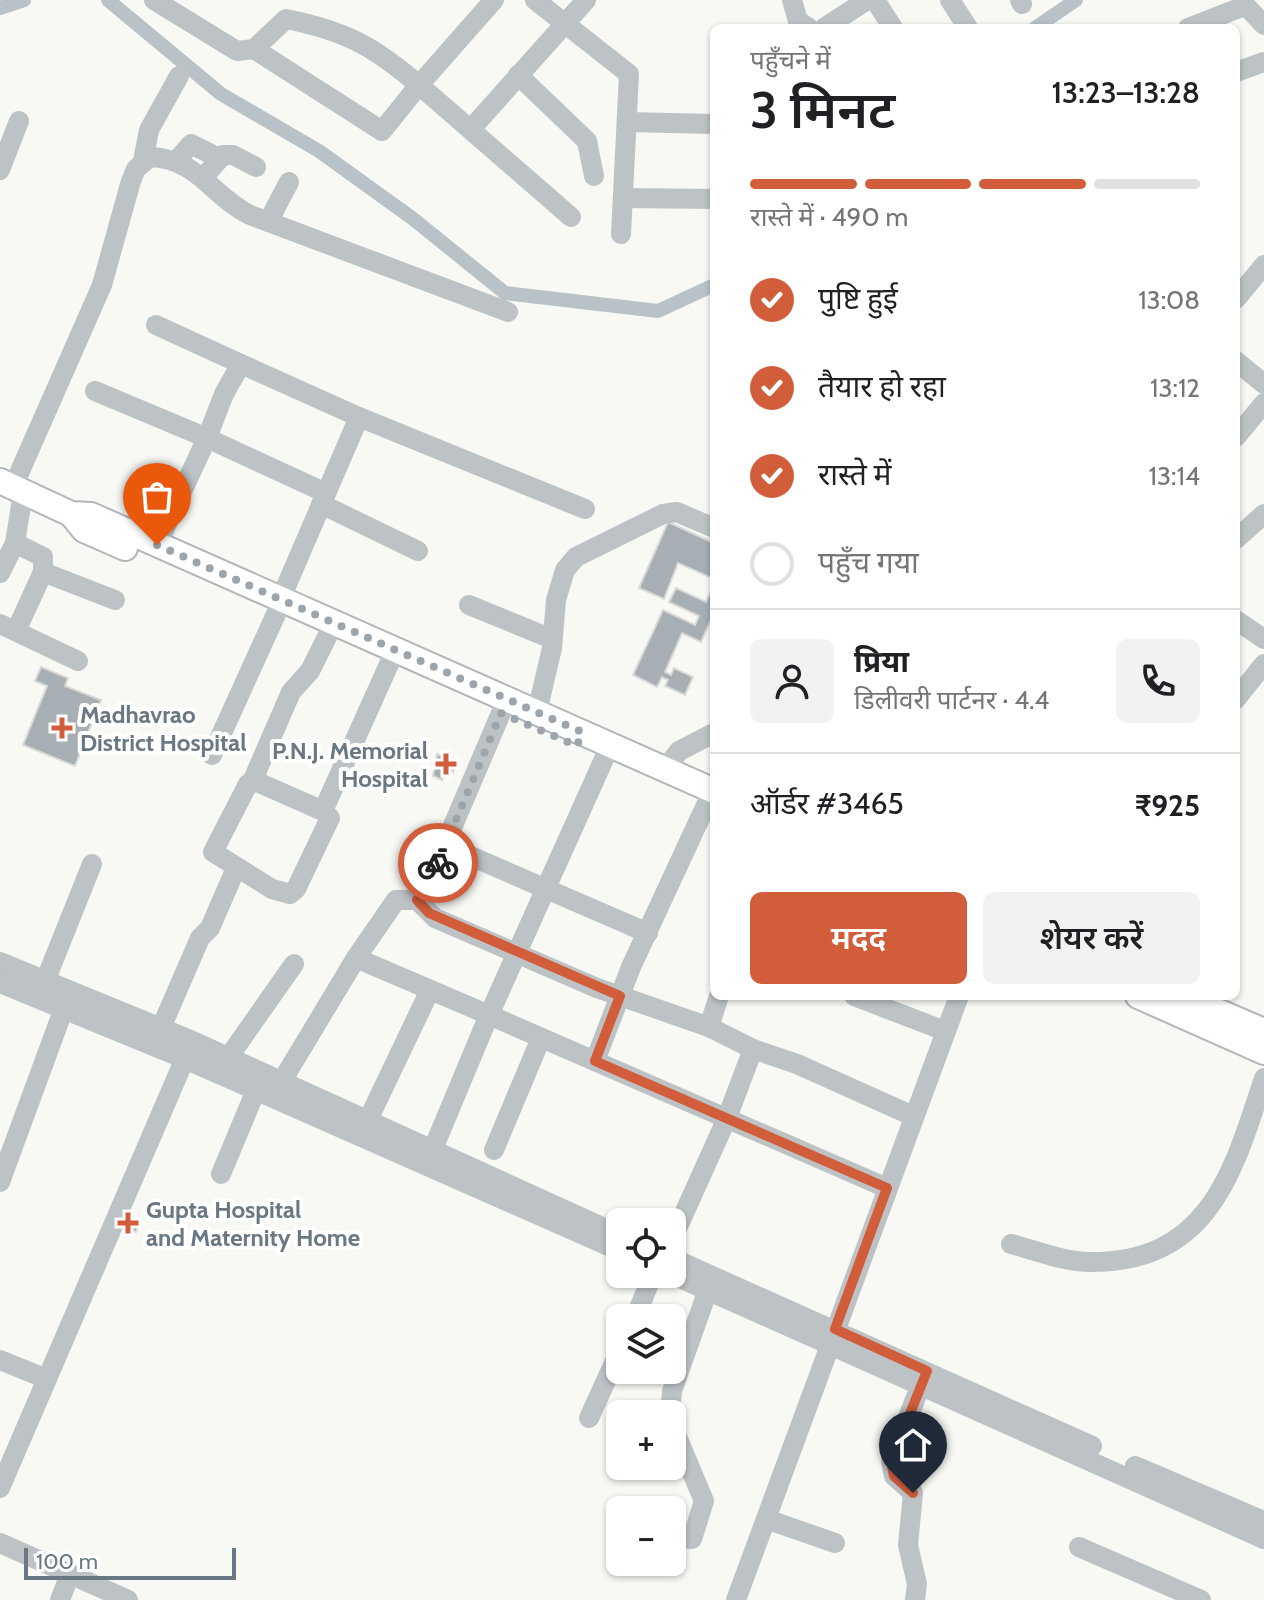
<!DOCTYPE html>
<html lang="hi">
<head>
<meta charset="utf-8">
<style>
  :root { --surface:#fff; --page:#f2f2f2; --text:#202124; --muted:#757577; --line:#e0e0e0; --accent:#d25d3b }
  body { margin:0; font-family:Cabin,"Noto Sans Devanagari",sans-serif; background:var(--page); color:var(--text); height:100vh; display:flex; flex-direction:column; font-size:30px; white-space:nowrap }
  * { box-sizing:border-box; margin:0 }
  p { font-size:26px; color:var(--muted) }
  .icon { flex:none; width:44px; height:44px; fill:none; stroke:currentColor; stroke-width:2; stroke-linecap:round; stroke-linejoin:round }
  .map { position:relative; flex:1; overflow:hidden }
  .side { position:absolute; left:710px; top:24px; width:530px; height:976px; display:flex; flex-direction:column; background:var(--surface); border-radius:12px; box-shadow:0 2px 6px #0004 }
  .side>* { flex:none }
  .fabs { position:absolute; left:606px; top:1208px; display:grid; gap:16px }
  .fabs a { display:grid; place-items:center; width:80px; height:80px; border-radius:12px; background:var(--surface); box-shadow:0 2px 6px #0004; font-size:40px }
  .scale { position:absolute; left:24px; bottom:20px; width:212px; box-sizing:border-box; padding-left:8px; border:4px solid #6a7883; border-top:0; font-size:22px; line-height:28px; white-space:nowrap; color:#6a7883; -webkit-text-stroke:6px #fff; paint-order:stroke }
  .pin { position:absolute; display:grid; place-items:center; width:68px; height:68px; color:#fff; margin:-82px -34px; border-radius:50% 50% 50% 0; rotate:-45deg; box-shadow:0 0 8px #0007 }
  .pin .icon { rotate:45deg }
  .courier { position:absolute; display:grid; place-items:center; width:80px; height:80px; margin:-40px; border:6px solid #d25d3b; border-radius:50%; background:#fff; color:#222; box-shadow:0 2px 10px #0007 }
  .overview em { font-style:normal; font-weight:600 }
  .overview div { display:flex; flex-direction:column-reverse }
  .overview { display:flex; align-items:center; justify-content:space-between; height:136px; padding:0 40px }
  h1 { font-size:52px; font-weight:600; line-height:60px }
  .bar { display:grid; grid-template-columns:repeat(4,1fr); gap:12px 8px; align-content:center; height:96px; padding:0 40px }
  .bar i { height:10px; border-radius:6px; background:var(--line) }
  .bar .selected { background:var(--accent) }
  .bar p { grid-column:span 4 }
  .line { display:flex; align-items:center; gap:20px; padding:0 40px; border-top:2px solid var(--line) }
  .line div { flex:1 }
  .round { display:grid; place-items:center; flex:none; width:84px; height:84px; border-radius:12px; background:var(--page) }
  ol { padding:0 40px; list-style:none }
  li { display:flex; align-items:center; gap:24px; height:88px }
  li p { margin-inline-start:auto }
  li .icon { padding:8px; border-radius:50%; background:var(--accent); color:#fff; stroke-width:4 }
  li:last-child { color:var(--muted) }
  li i { width:44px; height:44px; border:4px solid var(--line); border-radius:50% }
  .action { display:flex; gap:16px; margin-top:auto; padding:16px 40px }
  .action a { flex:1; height:92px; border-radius:12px; background:var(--accent); color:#fff; font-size:32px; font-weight:600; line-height:92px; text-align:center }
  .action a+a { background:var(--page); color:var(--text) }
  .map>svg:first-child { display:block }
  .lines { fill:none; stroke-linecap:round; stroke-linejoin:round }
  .canal { stroke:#b9c3c7; stroke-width:14 }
  .building { fill:#a7aeb4; stroke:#d9d9d8; stroke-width:2 }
  .major-casing { stroke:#b1b6b9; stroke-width:28 }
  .minor { stroke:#bdc2c5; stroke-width:20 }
  .major { stroke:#fff; stroke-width:24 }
  .done { stroke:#9ca5ab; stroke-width:8; stroke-dasharray:0 14.4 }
  .route { stroke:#d25d3b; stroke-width:10 }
  .poi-dot { fill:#d25d3b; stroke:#fff; stroke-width:3 }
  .labels { text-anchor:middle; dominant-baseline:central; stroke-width:8; stroke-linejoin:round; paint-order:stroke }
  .poi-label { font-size:24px; font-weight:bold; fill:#6a7883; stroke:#fff; text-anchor:start }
</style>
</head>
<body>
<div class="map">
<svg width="1264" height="1600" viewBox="0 0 1264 1600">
  <rect width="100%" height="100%" fill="#f8f8f5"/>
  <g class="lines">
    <!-- canal -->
    <g class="canal">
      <polyline points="108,0 221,94 319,151 412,218 505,293 658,311 714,285"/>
      <polyline points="0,8 24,0"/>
      <polyline points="1035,28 1076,0"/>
    </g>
  </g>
  <!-- building -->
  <g class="building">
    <polygon points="668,522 714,543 714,579 678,563 664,599 639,588"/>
    <polygon points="714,584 714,613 701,642 682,633 665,672 671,675 674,668 693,677 685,695 665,686 668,680 662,677 657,687 633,675 663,610 695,625 699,616 669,602 676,588 706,602"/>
    <polygon points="41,667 68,678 65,686 101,700 75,766 23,745 47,686 35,681"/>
    <polygon points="437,754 457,762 453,772 445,769 442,780 433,776"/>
    <polygon points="120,1215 140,1223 136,1232 116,1224"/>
  </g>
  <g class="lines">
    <defs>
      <g id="major">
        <polyline points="0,481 71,514 91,515 714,791"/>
        <polyline points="71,514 84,530 125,548"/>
        <polyline points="1138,996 1264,1052"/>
        <polyline points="1182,996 1264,1031"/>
      </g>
    </defs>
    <!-- major casing -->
    <use href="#major" class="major-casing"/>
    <!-- minor -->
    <g class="minor">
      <path d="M154 0 237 51 254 49 286 19C346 31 373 46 419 85L382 131 254 49"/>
      <polyline points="494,0 419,85 571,217"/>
      <polyline points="535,0 629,74 621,234"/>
      <polyline points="792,0 798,21 809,28"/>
      <polyline points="875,0 893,28"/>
      <polyline points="950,0 968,28"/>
      <polyline points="1020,0 1022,4"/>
      <polyline points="824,28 867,0"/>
      <polyline points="1188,28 1242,7 1248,8 1264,25"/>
      <polyline points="1236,72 1264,62"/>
      <polyline points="518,75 587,141 594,176"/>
      <polyline points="627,122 714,124"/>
      <polyline points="471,129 586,0"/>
      <polyline points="177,160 191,144 217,157"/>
      <polyline points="143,161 149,130 179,76"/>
      <polyline points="0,170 19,121"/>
      <polyline points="203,178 223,155 233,155 256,167"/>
      <polyline points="623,198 714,199"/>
      <polyline points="268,222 289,182"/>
      <polyline points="1236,299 1264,265"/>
      <polyline points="1236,361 1264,384"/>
      <polyline points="241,364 359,417"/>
      <polyline points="95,391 207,438 224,394 241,364 156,325"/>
      <polyline points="1236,437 1264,403"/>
      <path d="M13 487 102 285 131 181 136 169 150 157C199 159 211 196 250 215L508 312"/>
      <polyline points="321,504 418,551"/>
      <polyline points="1236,539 1264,514"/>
      <polyline points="15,543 43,557 43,572 16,631"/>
      <polyline points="157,545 207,438 326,493"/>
      <polyline points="43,572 115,600"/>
      <polyline points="0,573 15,543 23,493"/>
      <polyline points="281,598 359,417 585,509"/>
      <polyline points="469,605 552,639"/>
      <polyline points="1236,620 1264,639"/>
      <polyline points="0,624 78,661"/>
      <polyline points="1236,699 1264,664"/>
      <polyline points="537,712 552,648 556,600 565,570 576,557 663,514 677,512 714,528"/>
      <polyline points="212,755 276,614"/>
      <polyline points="604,759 489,1015 887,1188"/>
      <polyline points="665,769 679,751 714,733"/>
      <polyline points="252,782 291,692 310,671 328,635"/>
      <polygon points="257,782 323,811 330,818 296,889 290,894 272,889 213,852 248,784"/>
      <polyline points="323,811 390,662"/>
      <polyline points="445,845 648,933"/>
      <polyline points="417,900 435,918 597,988 709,1027 753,1049"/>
      <polyline points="356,958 396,900 417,900 423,896 501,713"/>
      <polyline points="0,962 193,1041 620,1235"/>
      <polyline points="46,979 92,864"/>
      <polyline points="0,983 185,1059 620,1251"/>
      <polyline points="854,996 945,1031"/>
      <polyline points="709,1027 719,996"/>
      <polyline points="161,1028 200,938 210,928 236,868"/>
      <polyline points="228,1058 294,964"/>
      <polyline points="595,1061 631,967 707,803"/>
      <polyline points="282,1081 356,958 489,1015 433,1149"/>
      <polyline points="368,1120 430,990"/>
      <polyline points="494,1150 541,1038"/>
      <polyline points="221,1174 256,1090"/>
      <polyline points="0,1182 64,1008"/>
      <polyline points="672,1240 727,1118 753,1049 797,1064 913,1116"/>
      <path d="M1011 1244C1035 1250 1064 1262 1089 1262 1209 1263 1233 1173 1264 1078"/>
      <polyline points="672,1258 1092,1446"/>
      <polyline points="671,1274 1264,1539"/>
      <polyline points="635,1318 653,1274"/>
      <polyline points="0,1360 47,1379"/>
      <polyline points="670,1414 672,1391 708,1290"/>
      <polyline points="589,1418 620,1350"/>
      <polyline points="672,1425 704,1501 692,1539 672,1537"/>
      <polyline points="1135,1466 1264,1521"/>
      <polyline points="0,1488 189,1049"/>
      <polyline points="766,1519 835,1543"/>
      <polyline points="0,1543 128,1600"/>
      <polyline points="1079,1547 1201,1600"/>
      <polyline points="60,1600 70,1574"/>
      <polyline points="736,1600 959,996"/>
      <polyline points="915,1600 917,1584 908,1545 913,1493 894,1476 891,1461 925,1374"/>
    </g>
    <!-- major -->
    <use href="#major" class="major"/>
  </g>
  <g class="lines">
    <!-- done -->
    <polyline class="done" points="157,545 582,732 577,746 501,713 438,863"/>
    <!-- route -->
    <polyline class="route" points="438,863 423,896 417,900 429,913 620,996 595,1061 887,1188 835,1329 927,1371 891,1461 894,1476 913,1493"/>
  </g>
  <!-- markers -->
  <g class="poi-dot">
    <path d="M58 716h8v8h8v8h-8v8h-8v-8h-8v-8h8z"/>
    <path d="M442 752h8v8h8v8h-8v8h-8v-8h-8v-8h8z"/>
    <path d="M124 1211h8v8h8v8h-8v8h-8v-8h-8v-8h8z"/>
  </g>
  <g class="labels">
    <!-- poi labels -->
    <g class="poi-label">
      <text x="80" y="714">Madhavrao<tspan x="80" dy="28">District Hospital</tspan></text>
      <text x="428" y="750" text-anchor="end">P.N.J. Memorial<tspan x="428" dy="28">Hospital</tspan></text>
      <text x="146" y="1209">Gupta Hospital<tspan x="146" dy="28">and Maternity Home</tspan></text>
    </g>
  </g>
</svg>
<div class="fabs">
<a><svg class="icon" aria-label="locate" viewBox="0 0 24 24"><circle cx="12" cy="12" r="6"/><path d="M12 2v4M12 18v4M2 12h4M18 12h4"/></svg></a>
<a><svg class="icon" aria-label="layers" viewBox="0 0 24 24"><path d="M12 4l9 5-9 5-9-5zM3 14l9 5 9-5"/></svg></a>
<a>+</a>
<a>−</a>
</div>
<div class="scale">100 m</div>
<div class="pin" style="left:157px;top:545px;background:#ea580c"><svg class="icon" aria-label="bag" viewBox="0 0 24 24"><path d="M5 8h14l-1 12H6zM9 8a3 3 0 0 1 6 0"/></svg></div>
<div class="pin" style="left:913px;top:1493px;background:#1f2937"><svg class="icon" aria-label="home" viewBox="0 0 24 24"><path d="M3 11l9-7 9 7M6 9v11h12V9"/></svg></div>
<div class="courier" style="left:438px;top:863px"><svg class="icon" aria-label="bike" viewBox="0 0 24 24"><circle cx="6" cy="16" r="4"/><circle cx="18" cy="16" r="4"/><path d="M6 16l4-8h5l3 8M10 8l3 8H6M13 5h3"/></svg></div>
<section class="side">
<div class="overview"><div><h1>3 मिनट</h1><p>पहुँचने में</p></div><em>13:23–13:28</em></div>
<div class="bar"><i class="selected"></i><i class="selected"></i><i class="selected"></i><i></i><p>रास्ते में · 490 m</p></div>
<ol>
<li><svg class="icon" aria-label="check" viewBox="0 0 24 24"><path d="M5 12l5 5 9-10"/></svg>पुष्टि हुई<p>13:08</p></li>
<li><svg class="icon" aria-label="check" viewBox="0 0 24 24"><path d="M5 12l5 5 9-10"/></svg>तैयार हो रहा<p>13:12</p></li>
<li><svg class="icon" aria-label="check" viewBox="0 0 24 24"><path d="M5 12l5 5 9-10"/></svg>रास्ते में<p>13:14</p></li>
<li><i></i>पहुँच गया</li>
</ol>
<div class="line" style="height:144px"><a class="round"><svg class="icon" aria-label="person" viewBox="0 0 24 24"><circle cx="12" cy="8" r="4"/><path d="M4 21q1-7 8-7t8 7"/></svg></a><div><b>प्रिया</b><p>डिलीवरी पार्टनर · 4.4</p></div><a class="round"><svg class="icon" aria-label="phone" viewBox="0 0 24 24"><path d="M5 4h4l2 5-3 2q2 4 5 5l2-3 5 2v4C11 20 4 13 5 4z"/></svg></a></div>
<div class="line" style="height:104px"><div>ऑर्डर #3465</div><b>₹925</b></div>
<div class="action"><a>मदद</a><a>शेयर करें</a></div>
</section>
</div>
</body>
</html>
